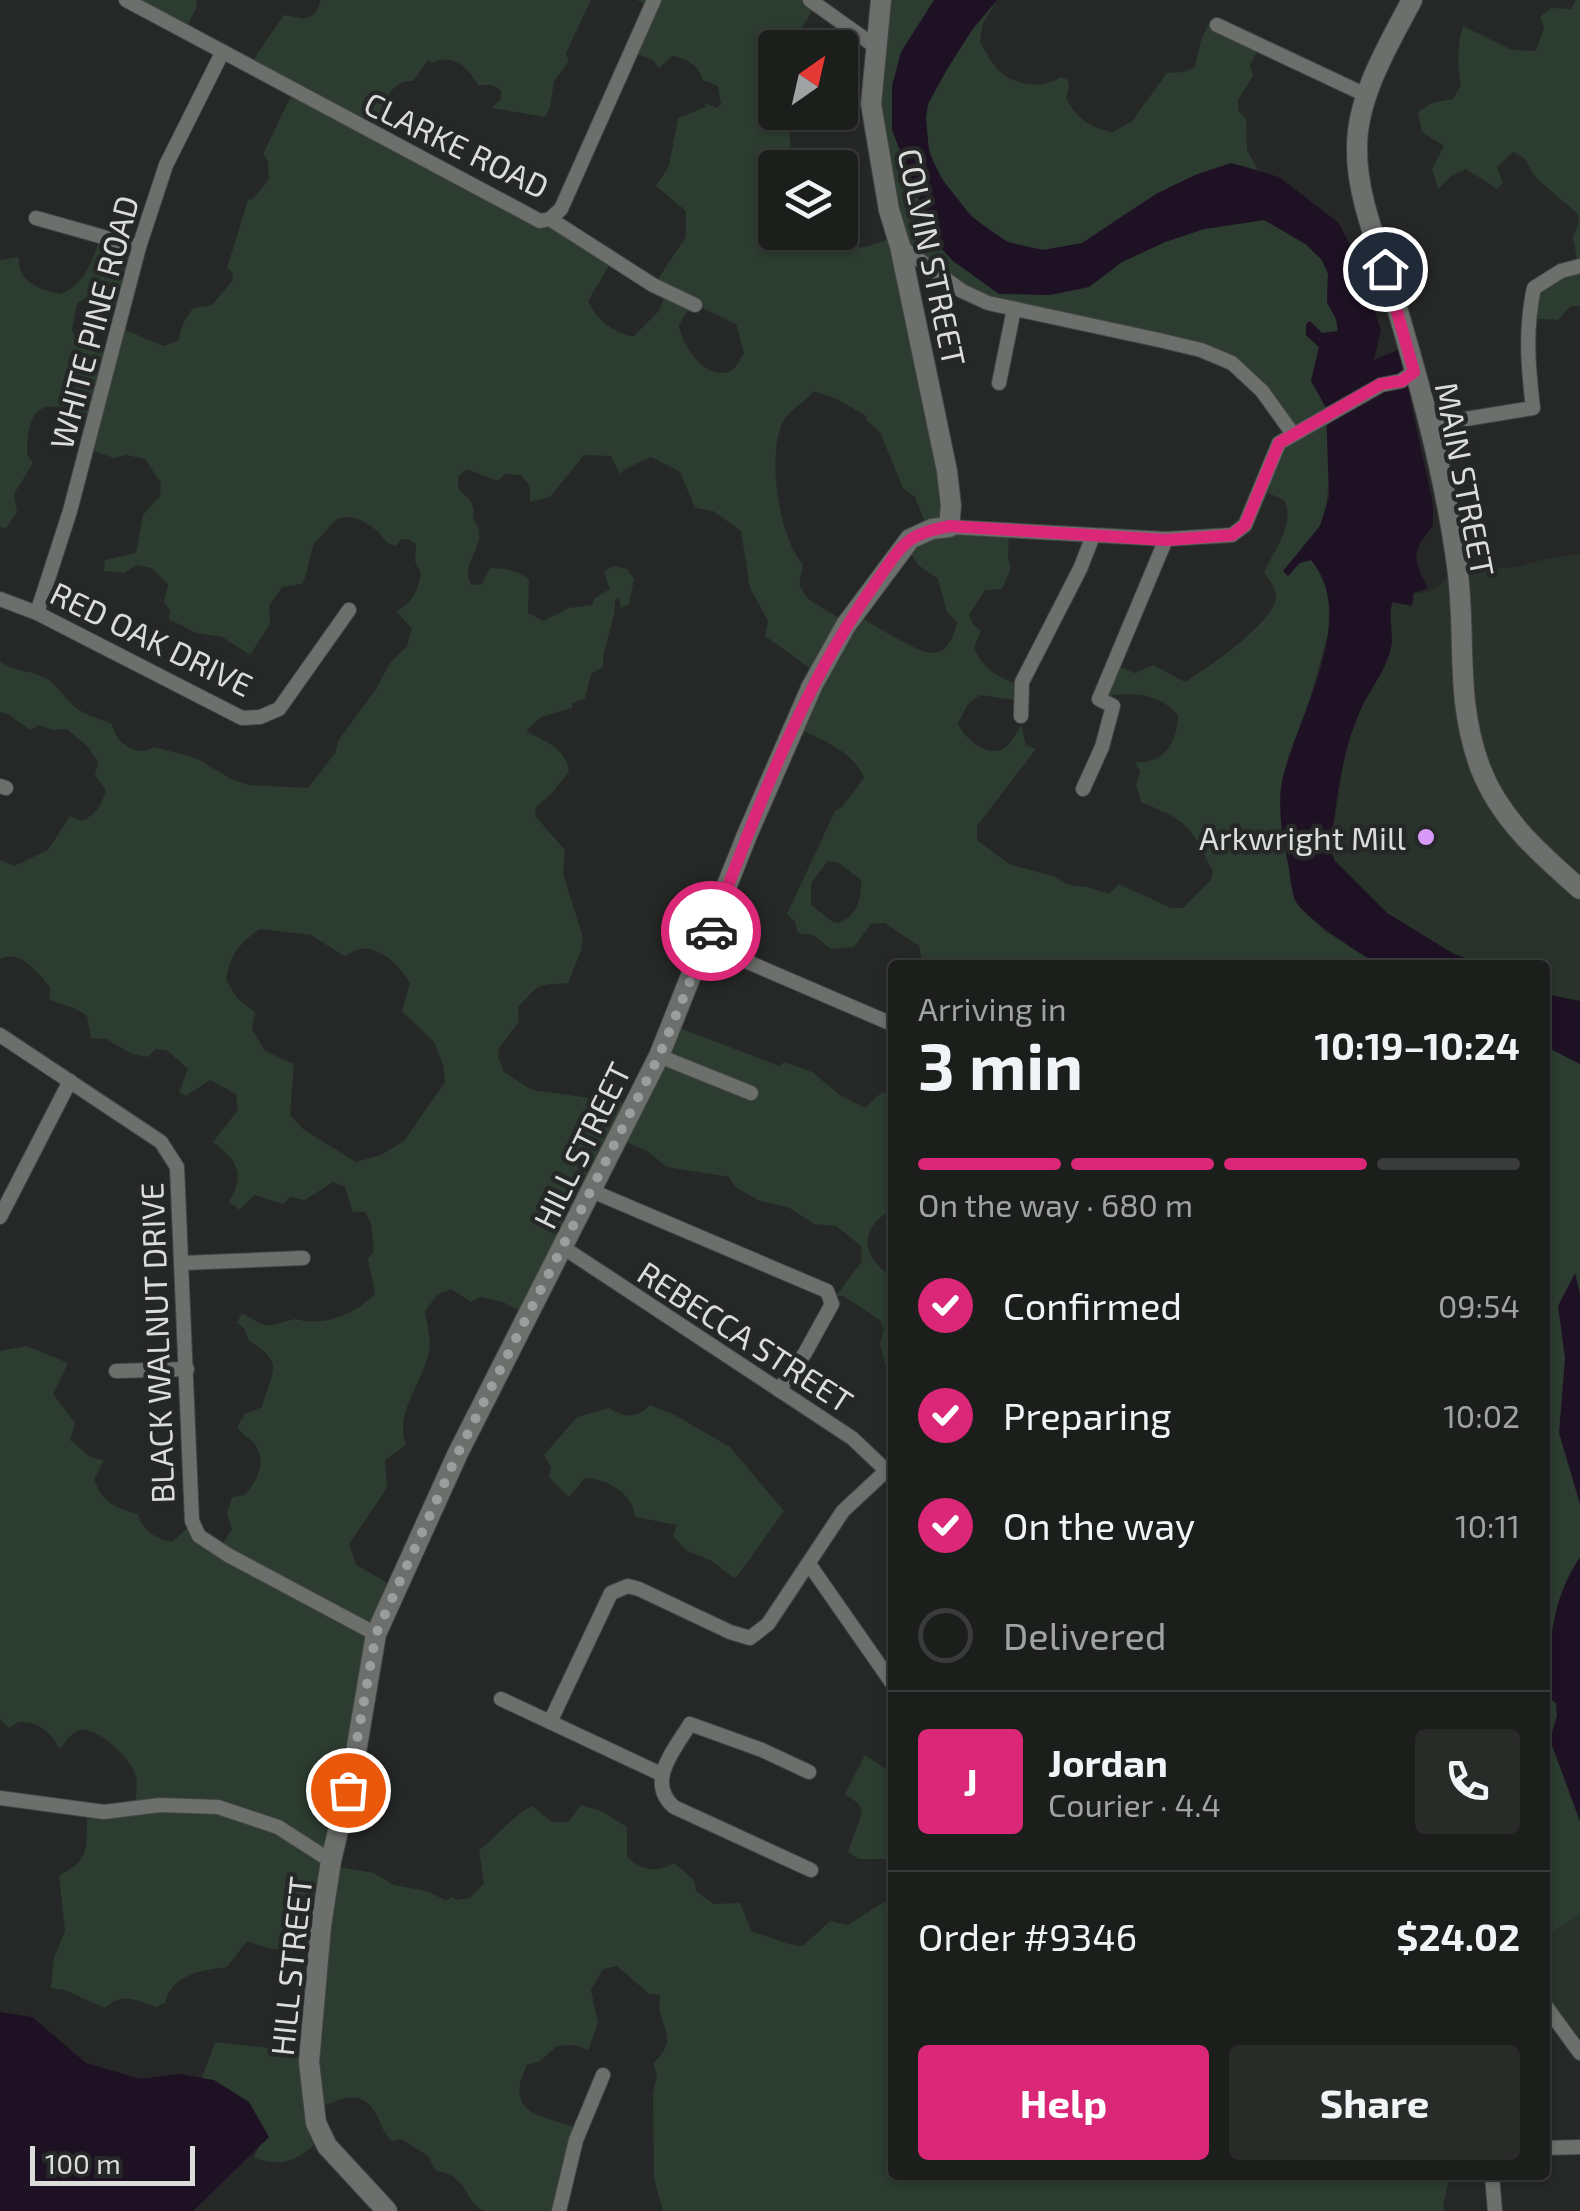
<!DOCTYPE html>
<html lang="en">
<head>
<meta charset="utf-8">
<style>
  :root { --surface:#1c1e1c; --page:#292b29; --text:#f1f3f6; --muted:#a0a2a3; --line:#3a3c3b; --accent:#db2777 }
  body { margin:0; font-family:"Exo 2",sans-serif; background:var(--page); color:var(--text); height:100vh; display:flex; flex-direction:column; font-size:38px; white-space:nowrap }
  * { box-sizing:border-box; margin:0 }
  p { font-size:32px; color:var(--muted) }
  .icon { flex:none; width:55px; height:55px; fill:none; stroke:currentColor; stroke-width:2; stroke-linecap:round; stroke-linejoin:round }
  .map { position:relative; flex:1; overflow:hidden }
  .details { position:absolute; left:888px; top:960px; width:662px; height:1220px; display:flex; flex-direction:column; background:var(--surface); border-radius:10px; box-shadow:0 2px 8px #0004,0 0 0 2px var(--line) }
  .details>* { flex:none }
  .needle { width:65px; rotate:34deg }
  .controls { position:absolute; left:758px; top:30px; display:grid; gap:20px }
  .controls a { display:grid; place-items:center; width:100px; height:100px; border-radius:10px; background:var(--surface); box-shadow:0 2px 8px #0004,0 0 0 2px var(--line); font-size:50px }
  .scale { position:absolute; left:30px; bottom:25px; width:165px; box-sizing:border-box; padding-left:10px; border:5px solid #dbdddb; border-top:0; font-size:28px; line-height:35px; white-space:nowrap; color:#dbdddb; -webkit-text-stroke:8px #252826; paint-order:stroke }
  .pin { position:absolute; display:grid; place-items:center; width:85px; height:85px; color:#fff; margin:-42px; border:5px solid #fff; border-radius:50%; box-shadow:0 2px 10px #0007 }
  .courier { position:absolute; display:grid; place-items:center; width:100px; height:100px; margin:-50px; border:8px solid #db2777; border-radius:50%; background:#fff; color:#222; box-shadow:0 2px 12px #0007 }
  .headline em { font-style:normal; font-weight:700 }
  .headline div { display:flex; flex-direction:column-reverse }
  .headline { display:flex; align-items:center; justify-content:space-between; height:170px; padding:0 30px }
  h1 { font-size:65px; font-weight:700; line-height:75px }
  .bar { display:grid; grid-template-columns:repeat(4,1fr); gap:15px 10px; align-content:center; height:120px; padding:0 30px }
  .bar i { height:12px; border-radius:8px; background:var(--line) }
  .bar .current { background:var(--accent) }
  .bar p { grid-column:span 4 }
  .line { display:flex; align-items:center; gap:25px; padding:0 30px; border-top:2px solid var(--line) }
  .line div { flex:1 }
  .round { display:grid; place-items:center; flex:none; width:105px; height:105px; border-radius:10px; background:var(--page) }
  ol { padding:0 30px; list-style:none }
  li { display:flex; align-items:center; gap:30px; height:110px }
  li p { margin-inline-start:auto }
  li .icon { padding:10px; border-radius:50%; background:var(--accent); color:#fff; stroke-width:4 }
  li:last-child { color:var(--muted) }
  li i { width:55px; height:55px; border:5px solid var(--line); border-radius:50% }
  .primary-button { display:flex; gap:20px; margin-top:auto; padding:20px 30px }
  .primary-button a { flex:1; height:115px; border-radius:10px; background:var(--accent); color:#fff; font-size:40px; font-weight:700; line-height:115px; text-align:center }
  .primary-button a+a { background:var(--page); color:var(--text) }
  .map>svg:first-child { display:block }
  .built { fill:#2a322c }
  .green { fill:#2c3c30; fill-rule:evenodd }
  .water { fill:#1e1124 }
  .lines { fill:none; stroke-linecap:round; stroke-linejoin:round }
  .street-casing { stroke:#434644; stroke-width:16 }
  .secondary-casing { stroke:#434644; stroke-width:22 }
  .street { stroke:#6c6f6c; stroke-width:14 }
  .secondary { stroke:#6c6f6c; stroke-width:20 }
  .done { stroke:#9b9e9c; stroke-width:10; stroke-dasharray:0 18 }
  .route { stroke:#db2777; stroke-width:12 }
  .poi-dot { fill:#d89af8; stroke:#252826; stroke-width:4 }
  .labels { text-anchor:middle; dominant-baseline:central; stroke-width:9; stroke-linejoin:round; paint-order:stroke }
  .street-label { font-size:32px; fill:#dbdddb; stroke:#252826 }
  .poi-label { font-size:32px; fill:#dbdddb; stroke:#252826; text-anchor:end }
</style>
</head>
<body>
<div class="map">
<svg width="1580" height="2211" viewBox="0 0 1580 2211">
  <rect width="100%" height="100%" fill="#252826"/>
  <!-- built -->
  <g class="built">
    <polygon points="1580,554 1580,1001 1545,994 1545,965 1485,965 1454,954 1416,933 1387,913 1334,860 1331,848 1345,750 1361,708 1385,666 1392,643 1388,618 1396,595 1429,592 1461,569 1517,567 1545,559"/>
    <polygon points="1580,1914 1580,2050 1545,2003 1545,1936"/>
  </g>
  <!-- green -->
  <g class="green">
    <polygon points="136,0 196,0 197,7 185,30"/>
    <path d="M321 0H591L566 53 569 61 554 81 550 108 545 117 492 108 501 99V90L492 85H478C469 68 452 53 432 63L428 60 413 81C387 79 382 112 373 131L613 259 588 301C595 318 615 335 634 336L659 311 667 291 655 283 686 237V211L656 186 669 166 678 118 706 107 705 103 717 108 721 104 718 86 703 80C698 65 687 58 672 56L659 68 653 60 633 53 651 7 637 0H812L816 4 799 33 803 44 795 47 775 48V112L794 113 789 123 791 167 775 168V232L807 233 835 248 866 247 897 236 875 128 882 0H934L892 86V130L921 204 928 234 1089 287 1122 262 1165 242 1204 229 1265 220 1306 245 1322 260 1328 274 1327 302 1336 319 1338 331 1335 334 1322 333 1310 322 1306 335 1319 347 1332 455 1325 517 1310 542 1308 555 1324 575 1332 601 1330 627 1301 731 1284 773 1281 829 1299 906 1325 931 1380 965H934L922 960 919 946 885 923 871 924 854 947 831 949 813 935 798 933 795 922 787 914 835 811 842 807 864 778C855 752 819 738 796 728L818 674 765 636 768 621 750 588 741 531 713 511 695 508 680 472 651 457 625 469 620 474 611 456 584 455 550 497 530 502V486L521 475 505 474 498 481 466 469 458 477V488C468 499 476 502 473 519 493 543 458 561 471 585L482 584 490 568C506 569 516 569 529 580L528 613 543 621 569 608 592 605 595 598 610 589 604 572 613 566 627 569 634 579 629 604 621 608 619 598 615 600C616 623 602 644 603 667L591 674 585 698 572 704V708L541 717 526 731C545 742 566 747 569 772L551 794 536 807 535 816 565 850 563 873 583 938 581 951 568 983C536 986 542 981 518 1007L519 1022 499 1048 498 1057 504 1072 532 1090 597 1099 611 1098 633 1108 674 1026 780 1066 784 1062 812 1072 841 1096 865 1108 882 1092 892 1096 889 1169 892 1176V1210C857 1228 862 1258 892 1277V1389L880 1344 884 1329 880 1320 843 1296H836L862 1261 861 1246 836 1226 814 1224 788 1207 760 1201 735 1187 729 1177 667 1167 647 1151 619 1139 526 1315 503 1302 480 1297 471 1302 451 1289 437 1295 425 1311C426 1321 430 1333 430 1343 428 1379 393 1409 406 1445L385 1460 387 1488 349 1544 356 1565 397 1588 380 1627 333 1866 374 1873 394 1885 427 1891 445 1900 454 1897 455 1900 470 1898 484 1883 479 1850C498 1836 511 1817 532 1806L552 1822H568L581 1805 601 1811 627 1827V1857C642 1870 656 1874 674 1863L694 1880 696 1891 714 1904 740 1903 752 1932C770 1936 786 1946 803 1946L830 1921 848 1925 892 1897V2175H1450L1443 2206 1445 2211H663L654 2178 653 2095 657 2074 653 2063C684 2036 654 2027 660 1995L649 1994 617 1966 603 1969 591 1990 598 2023 588 2050 576 2045 557 2046 539 2062 527 2065C502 2116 544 2115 580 2129L560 2211C544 2211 497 2211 485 2211 464 2204 469 2175 436 2171L428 2156 401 2139 392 2141C381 2131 382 2123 375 2112 359 2086 336 2101 315 2110L320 2139C299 2160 284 2168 254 2158L265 2133 251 2116 202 2078 215 2042 271 2048 305 2059 318 1954 267 1948 247 1941 227 1967C202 1970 171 1975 165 2003L156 2007C136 2000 122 1992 105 2008L65 1990 51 1988 54 1958 65 1931 59 1875C91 1861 86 1846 87 1815L135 1809C135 1799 138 1785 136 1777 133 1760 95 1722 77 1731 70 1734 65 1743 60 1749 51 1732 38 1721 19 1722L9 1728 0 1719V1351L27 1346 68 1363 53 1394 75 1423 70 1440 92 1458 104 1460 94 1479C102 1503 114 1507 138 1514 142 1530 157 1540 172 1542L193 1523 220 1548 232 1529 227 1514 232 1497 245 1495C256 1481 267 1465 256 1446 252 1439 242 1435 237 1427L245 1414 262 1407C272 1370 286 1363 248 1340L245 1329 237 1323 242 1313C271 1331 266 1326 295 1319 324 1327 353 1315 375 1294L368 1259 374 1251 371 1223 365 1212H353L345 1187 333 1182 305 1200 290 1197 283 1204 254 1195 240 1210 229 1202C246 1174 237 1160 213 1142L238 1110 236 1094 210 1080 186 1096 179 1092 188 1069 168 1051 156 1049 147 1057 132 1054 106 1039 91 1038 87 1016C71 1004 65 1007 49 999L50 987C37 972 21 949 0 959V860L14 866 48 850 70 816 82 821C95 815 103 803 106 790L95 775 98 762 88 747 67 729 52 730 39 725 30 730 8 714 0 712V661C13 671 25 670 38 675 58 682 61 695 75 707 86 716 99 718 112 724 116 744 137 758 154 747L196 758 233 780 250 785 308 788 336 752 338 741 376 689 390 663 407 646 412 629 396 611C413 603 418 590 421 573L415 561 416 544 408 539 400 540 396 546 387 543C379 529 355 511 338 519 329 524 324 536 315 542 308 556 310 570 302 584L282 587 269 606 270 624 250 655 222 637 196 633 169 619 170 611 164 602 168 584 152 568 136 565 124 573 104 571 105 560 136 553 143 515 160 496 161 483 145 459 126 455 114 458 90 450 95 416C51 403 27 394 27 454L33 463 14 494 17 512 6 528 0 527V260L19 257C16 281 40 290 60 294 84 286 94 259 100 236L138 247 122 306 88 297 77 303 72 330 79 345 110 355 121 328 163 346 178 341 184 321 193 308 212 305 233 280 232 272 227 268 248 200 253 199 269 179 268 161 263 154 293 92 251 67 257 54 284 15 304 19 315 14ZM903 249 987 302 1232 361 1292 435 1260 489 1285 501C1295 524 1274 551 1264 572 1268 578 1275 587 1276 594 1280 619 1206 669 1185 682L1153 665 1135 673 1112 664 1107 696C1135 692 1158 693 1178 715 1177 742 1165 764 1135 762L1140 772 1136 785 1141 802C1191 823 1188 824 1213 871L1211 880 1183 908H1171L1119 884 1109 894 1088 887 1069 885 1053 876 1009 864 977 840V826L1036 749 1026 745 1021 725C1017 732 1012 742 1006 747 989 760 963 738 958 723L968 704 980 695 1021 701 1019 685C997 676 984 670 974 648L981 631 973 624 969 615 985 590 1002 589 1011 568 1008 559 1009 532 950 523ZM692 303 736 324 744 353C740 359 736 370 728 372 703 379 682 345 679 325ZM814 391 837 399 866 416V420L880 432 903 488 915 497 928 530 907 547 918 565 938 579 947 612 957 622C955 633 948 652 935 653 917 654 872 623 855 614L847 623 808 599 799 585 803 565C779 537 767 458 782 424 789 409 804 404 814 391ZM828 861 839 863 861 880C862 898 857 916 839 923L833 922 811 905V883ZM260 929 311 935 344 956C350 954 354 950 360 949 382 946 400 967 410 983L402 1011 434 1042 443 1065 445 1082 404 1141 381 1155 356 1162 304 1130 290 1115 294 1064 265 1051 252 1029 255 1012 237 998 226 980C230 956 239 943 260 929Z"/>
    <path d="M997 0 983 23 980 42C986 51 991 63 999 71 1015 86 1044 89 1061 77L1067 79 1069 85 1066 99C1078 119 1090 128 1113 132L1132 121 1167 73 1184 72 1195 67 1201 40 1211 19 1260 46 1250 65 1253 76 1238 100V110L1246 119 1247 150 1258 170C1249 168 1237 163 1228 165 1185 175 1149 199 1112 223 1102 230 1091 240 1080 244 1071 247 1059 248 1050 249 990 258 914 168 927 110 935 73 973 28 997 0Z"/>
    <path d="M1576 0H1580V306H1571L1558 320 1530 318 1534 294 1578 265 1573 237 1579 223 1578 214 1536 178 1524 158 1513 152 1497 167 1503 183 1497 189 1466 169 1453 175 1438 189 1432 169 1444 146 1422 132 1418 112 1432 103 1453 99 1461 85C1457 65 1457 45 1463 26L1512 50 1536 51 1544 27 1540 17 1551 8 1571 9Z"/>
    <polygon points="1545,1046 1580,1064 1580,1563 1557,1649 1545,1659"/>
    <path d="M650 1405 673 1414 730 1447 784 1511 736 1578C725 1574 718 1563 707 1559 683 1548 692 1557 673 1536L677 1525 635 1517C633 1492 606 1479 585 1478L569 1497 549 1477 551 1467 544 1455 577 1417 609 1408C626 1418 636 1419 650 1405Z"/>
    <polygon points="1545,1695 1556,1703 1557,1716 1550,1740 1580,1821 1580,1914 1545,1936"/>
    <polygon points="865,1755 892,1773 892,1859 859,1859 848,1852 862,1813 859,1804 845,1794"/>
  </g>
  <!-- water -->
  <g class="water">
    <path d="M934 0H997L972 30 946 71 928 104 926 117 929 153 941 178 972 217 1007 242 1043 250 1082 243 1156 194 1195 175 1231 163 1279 177 1339 223 1355 255 1381 330 1374 360 1405 347 1412 397 1410 399 1433 504V526C1411 553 1412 557 1428 588L1414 593 1412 606 1392 602C1388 620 1394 633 1391 648 1385 672 1369 690 1360 711 1342 751 1335 804 1331 848L1334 860 1387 913 1454 954 1485 965C1464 965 1393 970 1379 964 1362 956 1301 915 1295 900 1291 889 1290 875 1288 863 1282 834 1276 802 1284 773 1302 707 1358 617 1311 560L1300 563 1288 576 1283 571 1320 526 1329 497 1326 408 1311 381 1319 347 1306 335V324L1310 321 1322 333 1338 331 1336 319 1327 302 1328 274 1322 260 1306 244 1264 220 1204 229 1165 242 1122 262 1089 287 1050 295 999 294 953 261 928 234 921 204 892 130V86L901 52Z"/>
    <polygon points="1545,994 1580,1001 1580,1064 1545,1046"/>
    <polygon points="1575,1273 1580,1294 1580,1504 1559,1433 1565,1358 1558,1306"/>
    <path d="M1580 1557V1821L1550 1740 1557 1716 1556 1703 1545 1695V1659L1549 1655C1554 1615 1558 1591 1580 1557Z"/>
    <polygon points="0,2012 32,2017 86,2063 140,2079 179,2074 214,2080 249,2102 269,2137 193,2211 0,2211"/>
  </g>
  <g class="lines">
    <defs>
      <g id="street">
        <polyline points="126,0 540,221 550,219 561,209 654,0"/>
        <polyline points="810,0 876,47"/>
        <polyline points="1217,25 1368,96"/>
        <polyline points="36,218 139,247"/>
        <polyline points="550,219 653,285 695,305"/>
        <polyline points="900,246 962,291 988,303 1159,340 1201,350 1232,363 1262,391 1293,434"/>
        <polyline points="999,383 1014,309"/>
        <path d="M1429 425 1533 408C1528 366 1525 329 1534 288L1561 271 1580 266"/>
        <polyline points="949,527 1166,539 1232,535 1245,525 1279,443 1381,385 1401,381 1415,371"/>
        <polyline points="0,599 37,613 242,718 260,717 279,709 349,610"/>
        <polyline points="37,613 70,511 139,247 166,165 222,53"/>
        <polyline points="1021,716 1022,682 1080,569 1093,536"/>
        <polyline points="0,786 6,788"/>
        <polyline points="1083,789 1102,747 1113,706 1099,699 1166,539"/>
        <polyline points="706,944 892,1024"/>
        <polyline points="0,1035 161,1142 177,1167 192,1521 199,1536 228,1555 376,1634"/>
        <polyline points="659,1056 751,1093"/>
        <polyline points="592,1191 827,1291 832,1304 805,1353 779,1390"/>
        <polyline points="0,1217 70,1081"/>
        <polyline points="564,1248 852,1438 891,1475"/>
        <polyline points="183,1263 303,1258"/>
        <polyline points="116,1371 187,1369"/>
        <polyline points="809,1564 892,1683"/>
        <polyline points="501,1699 661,1774"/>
        <polyline points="550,1722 611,1593 628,1586 639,1589 730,1632 750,1638 768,1624 843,1511 887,1470"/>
        <path d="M809 1772 762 1750 690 1724C675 1749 645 1782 674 1807L811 1870"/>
        <polyline points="0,1798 104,1812 160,1805 218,1807 278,1827 331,1861"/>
        <polyline points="1545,2005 1580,2053"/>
        <polyline points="1545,2148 1580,2147"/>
        <polyline points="1492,2175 1495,2211"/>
        <polyline points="559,2211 576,2140 603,2075"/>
      </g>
      <g id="secondary">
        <path d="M1412 0C1389 44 1357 96 1357 147 1356 197 1379 247 1393 294 1419 382 1445 474 1457 566 1467 637 1454 696 1480 767 1499 818 1540 854 1580 889"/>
        <polyline points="387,2211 327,2146 316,2123 309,2062 321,1926 331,1861 355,1758 376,1634 458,1453 659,1056 747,835 812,686 846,625 910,539 932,529 949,527 951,506 947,471 900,246 889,210 871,104 881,0"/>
      </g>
    </defs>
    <!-- street casing -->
    <use href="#street" class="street-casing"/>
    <!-- secondary casing -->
    <use href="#secondary" class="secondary-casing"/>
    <!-- street -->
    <use href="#street" class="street"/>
    <!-- secondary -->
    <use href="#secondary" class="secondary"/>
  </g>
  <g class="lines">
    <!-- done -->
    <polyline class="done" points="348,1790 376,1634 458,1453 659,1056 711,931"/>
    <!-- route -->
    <path class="route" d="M711 931C756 812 800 690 874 585 885 570 897 548 913 538 924 531 937 529 949 526L1166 540 1232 535 1245 525 1279 443 1381 384 1402 381 1414 372 1385 269"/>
  </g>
  <!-- markers -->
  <circle class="poi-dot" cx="1426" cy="837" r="10"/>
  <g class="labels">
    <!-- street labels -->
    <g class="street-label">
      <text transform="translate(457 144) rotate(26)">CLARKE ROAD</text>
      <text transform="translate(933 257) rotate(78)">COLVIN STREET</text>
      <text transform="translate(93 322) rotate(-75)">WHITE PINE ROAD</text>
      <text transform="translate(1466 479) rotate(79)">MAIN STREET</text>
      <text transform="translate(152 638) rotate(26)">RED OAK DRIVE</text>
      <text transform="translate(581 1145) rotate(-64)">HILL STREET</text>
      <text transform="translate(746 1336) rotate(33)">REBECCA STREET</text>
      <text transform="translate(156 1343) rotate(-92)">BLACK WALNUT DRIVE</text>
      <text transform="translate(290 1966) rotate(-84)">HILL STREET</text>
    </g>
    <!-- poi labels -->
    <g class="poi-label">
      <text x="1406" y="837">Arkwright Mill</text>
    </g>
  </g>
</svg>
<div class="controls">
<a><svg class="needle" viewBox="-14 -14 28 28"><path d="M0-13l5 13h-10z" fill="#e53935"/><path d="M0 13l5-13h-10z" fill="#a0a2a3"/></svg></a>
<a><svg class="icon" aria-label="layers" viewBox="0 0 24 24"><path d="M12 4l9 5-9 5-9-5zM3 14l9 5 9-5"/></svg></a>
</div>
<div class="scale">100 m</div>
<div class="pin" style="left:348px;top:1790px;background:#ea580c"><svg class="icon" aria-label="bag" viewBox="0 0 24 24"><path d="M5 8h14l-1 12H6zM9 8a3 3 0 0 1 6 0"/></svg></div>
<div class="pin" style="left:1385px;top:269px;background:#1f2937"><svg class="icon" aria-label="home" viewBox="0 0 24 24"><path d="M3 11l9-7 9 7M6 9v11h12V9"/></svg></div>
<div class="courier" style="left:711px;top:931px"><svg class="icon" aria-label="car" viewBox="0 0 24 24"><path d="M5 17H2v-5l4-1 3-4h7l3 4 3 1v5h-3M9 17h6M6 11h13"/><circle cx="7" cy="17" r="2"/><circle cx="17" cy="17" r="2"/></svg></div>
<section class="details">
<div class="headline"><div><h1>3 min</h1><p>Arriving in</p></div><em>10:19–10:24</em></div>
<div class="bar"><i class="current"></i><i class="current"></i><i class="current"></i><i></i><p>On the way · 680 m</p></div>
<ol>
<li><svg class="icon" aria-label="check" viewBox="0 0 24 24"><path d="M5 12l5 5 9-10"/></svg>Confirmed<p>09:54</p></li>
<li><svg class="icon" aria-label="check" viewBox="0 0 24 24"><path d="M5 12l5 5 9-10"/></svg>Preparing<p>10:02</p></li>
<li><svg class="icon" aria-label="check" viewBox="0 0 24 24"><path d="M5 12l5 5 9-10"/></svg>On the way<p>10:11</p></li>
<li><i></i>Delivered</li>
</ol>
<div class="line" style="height:180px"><b class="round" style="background:var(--accent);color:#fff">J</b><div><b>Jordan</b><p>Courier · 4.4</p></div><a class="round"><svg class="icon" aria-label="phone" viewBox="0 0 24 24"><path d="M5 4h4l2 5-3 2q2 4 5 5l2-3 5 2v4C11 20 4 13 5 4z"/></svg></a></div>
<div class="line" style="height:130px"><div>Order #9346</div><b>$24.02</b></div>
<div class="primary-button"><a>Help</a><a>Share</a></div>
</section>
</div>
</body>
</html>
